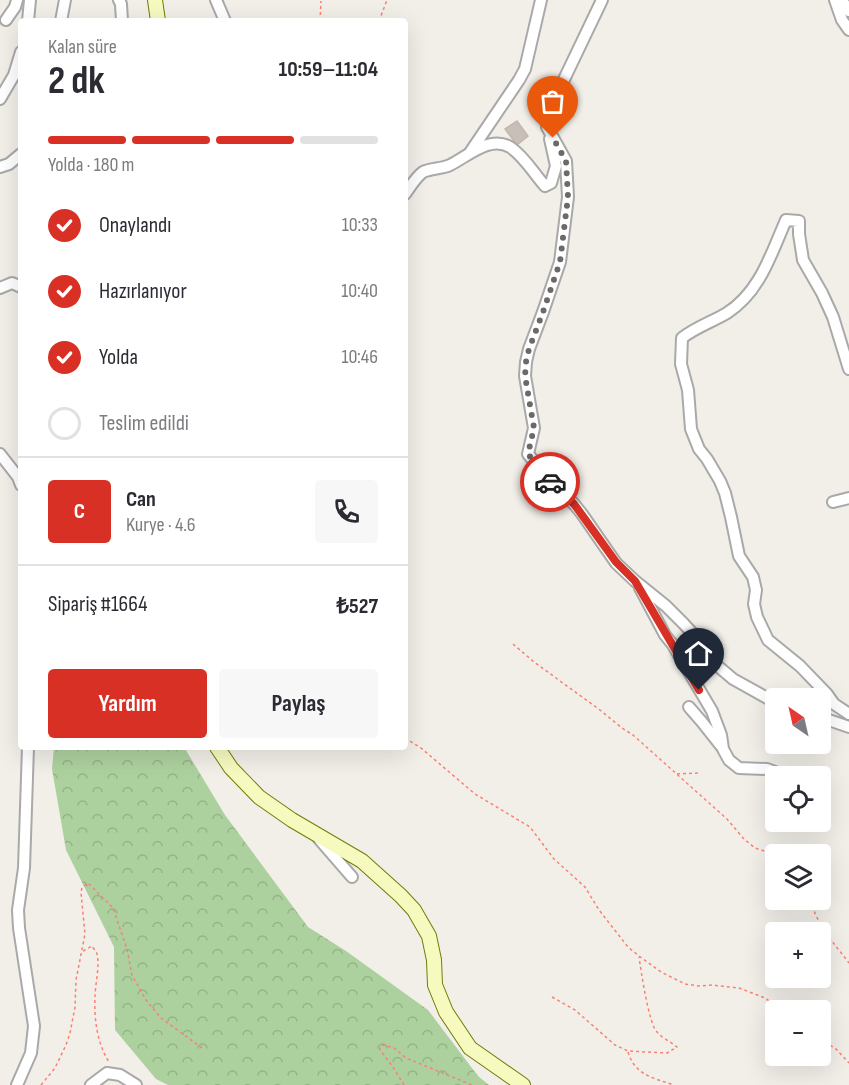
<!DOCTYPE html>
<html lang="tr">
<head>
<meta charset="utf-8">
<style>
  :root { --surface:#fff; --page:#f7f7f7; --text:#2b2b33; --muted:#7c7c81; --line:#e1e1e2; --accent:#d93025 }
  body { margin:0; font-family:"Sofia Sans Condensed",sans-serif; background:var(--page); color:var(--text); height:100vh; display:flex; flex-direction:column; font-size:22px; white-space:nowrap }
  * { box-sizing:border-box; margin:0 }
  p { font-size:20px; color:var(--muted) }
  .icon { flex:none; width:33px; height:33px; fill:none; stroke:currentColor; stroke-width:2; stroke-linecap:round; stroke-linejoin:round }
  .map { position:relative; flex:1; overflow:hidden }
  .details { position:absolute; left:18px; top:18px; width:390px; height:732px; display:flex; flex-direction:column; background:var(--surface); border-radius:6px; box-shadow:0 6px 24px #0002 }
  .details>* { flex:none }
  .needle { width:39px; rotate:326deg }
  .tools { position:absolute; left:765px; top:688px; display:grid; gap:12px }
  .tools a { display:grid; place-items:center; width:66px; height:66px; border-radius:6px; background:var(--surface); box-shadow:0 6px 24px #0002; font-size:30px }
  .pin { position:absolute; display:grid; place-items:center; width:51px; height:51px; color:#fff; margin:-62px -26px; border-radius:50% 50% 50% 0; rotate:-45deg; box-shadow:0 0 6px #0007 }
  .pin .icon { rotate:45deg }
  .courier { position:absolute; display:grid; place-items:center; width:60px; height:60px; margin:-30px; border:4px solid #d93025; border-radius:50%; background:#fff; color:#222; box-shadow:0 2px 8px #0007 }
  .head em { font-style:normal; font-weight:700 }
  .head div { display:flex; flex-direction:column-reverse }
  .head { display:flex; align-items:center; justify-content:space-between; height:102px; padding:0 30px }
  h1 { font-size:39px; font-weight:700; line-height:45px }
  .bar { display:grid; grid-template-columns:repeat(4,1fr); gap:9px 6px; align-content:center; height:72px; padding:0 30px }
  .bar i { height:8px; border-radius:4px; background:var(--line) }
  .bar .active { background:var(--accent) }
  .bar p { grid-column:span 4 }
  .line { display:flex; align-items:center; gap:15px; padding:0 30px; border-top:2px solid var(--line) }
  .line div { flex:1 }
  .round { display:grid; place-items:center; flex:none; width:63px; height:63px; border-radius:6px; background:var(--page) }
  ol { padding:0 30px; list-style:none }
  li { display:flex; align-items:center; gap:18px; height:66px }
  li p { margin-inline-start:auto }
  li .icon { padding:6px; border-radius:50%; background:var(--accent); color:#fff; stroke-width:4 }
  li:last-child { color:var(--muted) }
  li i { width:33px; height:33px; border:3px solid var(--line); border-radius:50% }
  .cta { display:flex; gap:12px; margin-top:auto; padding:12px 30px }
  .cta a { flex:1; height:69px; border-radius:6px; background:var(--accent); color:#fff; font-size:24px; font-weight:700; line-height:69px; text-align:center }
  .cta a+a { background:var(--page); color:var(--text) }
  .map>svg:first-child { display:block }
  .forest { fill:url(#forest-crowns) }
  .building { fill:#c7bfb8; stroke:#c4b6ab; stroke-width:1.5 }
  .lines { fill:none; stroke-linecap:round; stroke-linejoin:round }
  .street-casing { stroke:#a9a9a9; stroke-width:14 }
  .secondary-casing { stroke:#707d05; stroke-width:16 }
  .path { stroke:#fa8072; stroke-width:1.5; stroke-dasharray:3 3; stroke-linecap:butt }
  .street { stroke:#fff; stroke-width:10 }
  .secondary { stroke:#f7fabf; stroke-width:14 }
  .done { stroke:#6b6a68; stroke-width:6; stroke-dasharray:0 10.8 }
  .route { stroke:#d93025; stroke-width:8 }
</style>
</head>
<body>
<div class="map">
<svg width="849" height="1085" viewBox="0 0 849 1085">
  <defs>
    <pattern id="forest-crowns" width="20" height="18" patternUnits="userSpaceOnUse" patternTransform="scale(1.5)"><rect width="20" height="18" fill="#add19e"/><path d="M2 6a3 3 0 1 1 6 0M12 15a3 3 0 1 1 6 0" fill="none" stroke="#95b388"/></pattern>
  </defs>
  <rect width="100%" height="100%" fill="#f2efe9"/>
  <!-- forest -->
  <polygon class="forest" points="54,747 184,747 225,815 308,927 346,951 428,1010 478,1076 489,1085 168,1085 156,1079 115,1030 114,947 66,850 52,769"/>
  <!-- building -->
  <polygon class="building" points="517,121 528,136 518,144 514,141 505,129"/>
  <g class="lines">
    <defs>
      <g id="street">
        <polyline points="119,0 121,4 122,21"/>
        <polyline points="216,0 225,21"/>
        <polyline points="602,0 547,115 547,127 566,161 568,197 560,262 543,312 529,349 526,362 525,376 534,428 528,454 553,485 574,504 582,514 616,563 635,581 666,606 684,624 694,635 713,662 733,679 776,703"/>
        <polyline points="835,0 842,20 849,30"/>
        <polyline points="842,0 849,11"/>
        <polyline points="6,20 15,7 17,0"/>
        <polyline points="28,21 30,0"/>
        <polyline points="61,21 65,0"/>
        <polyline points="0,99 14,75 21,52"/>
        <polyline points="471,151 519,80 525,69 541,0"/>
        <polyline points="0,167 9,164 21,154"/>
        <path d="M405 194C410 187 416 177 423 172 431 168 442 169 450 165 468 156 490 135 510 147 525 157 534 174 545 186L551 183 556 166 550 139"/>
        <polyline points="0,288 12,283 21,287"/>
        <path d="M849 369 833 317 822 293 803 260 799 234V221L786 220C771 254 760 292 727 313 712 322 696 327 682 338L681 364 688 390 691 429 699 449 707 459 720 481 725 493 731 517 739 556 753 577 756 590 754 604 757 617 768 640 800 666 827 694 834 704 849 714"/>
        <polyline points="0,454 18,477 21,485"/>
        <polyline points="833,502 849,498"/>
        <polyline points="640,588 665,635 673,645 712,711 721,735 723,749 729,760 739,768 767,769 778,773 793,775 795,777"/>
        <polyline points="689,707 702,722 721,746"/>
        <polyline points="820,717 849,727"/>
        <polyline points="319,839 352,877"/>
        <polyline points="17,1085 31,1053 34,1026 19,928 18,910 24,868 28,747"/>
        <polyline points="91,1085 107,1073 120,1075 136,1085"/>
      </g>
      <g id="secondary">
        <polyline points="155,0 158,21"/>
        <polyline points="217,747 231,768 259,797 292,820 362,861 401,896 414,910 429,936 434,960 435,985 446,1012 470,1048 523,1085"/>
      </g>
    </defs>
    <!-- street casing -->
    <use href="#street" class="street-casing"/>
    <!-- secondary casing -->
    <use href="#secondary" class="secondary-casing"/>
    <!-- path -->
    <g class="path">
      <polyline points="320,21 321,1"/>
      <polyline points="379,21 387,0"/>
      <polyline points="513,644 534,662 600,710 622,728 633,735 727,819 744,839 755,848 777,855"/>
      <polyline points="405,738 421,748 475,794 530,827 554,859 585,887 599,910 628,947 639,956 661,972 685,984 699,986 712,985 739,988 765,998 783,1011"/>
      <polyline points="677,774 698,773"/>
      <path d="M811 900C816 925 834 943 849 963"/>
      <path d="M83 951 92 946C93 948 96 951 97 954 100 966 95 985 95 997 94 1019 97 1043 109 1062"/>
      <path d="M552 997 575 1010 615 1045 628 1051 667 1053 677 1047C671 1042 662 1038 657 1032 649 1025 641 971 639 957"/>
      <polyline points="820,1039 836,1049 849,1063"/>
      <path d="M628 1052C635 1075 653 1078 674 1085"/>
      <polyline points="41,1085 55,1068 66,1045 70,1033 75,1007 76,980 85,934 81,893 82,887 88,883 113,908 127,949 132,975 146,1000 161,1018 202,1048"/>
      <polyline points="404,1085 393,1067 380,1050 380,1047 383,1045 394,1048 406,1058 472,1085"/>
    </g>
    <!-- street -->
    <use href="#street" class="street"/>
    <!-- secondary -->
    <use href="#secondary" class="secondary"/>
  </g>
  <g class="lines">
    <!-- done -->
    <polyline class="done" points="550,482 528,454 534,428 525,376 526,362 529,349 543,312 560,262 568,197 566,161 553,138"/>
    <!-- route -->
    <polyline class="route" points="550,482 574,504 616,562 635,581 699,690"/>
  </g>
</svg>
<div class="tools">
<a><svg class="needle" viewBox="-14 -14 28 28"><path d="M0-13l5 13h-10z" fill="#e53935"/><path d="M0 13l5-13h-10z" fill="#7c7c81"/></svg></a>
<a><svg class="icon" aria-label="locate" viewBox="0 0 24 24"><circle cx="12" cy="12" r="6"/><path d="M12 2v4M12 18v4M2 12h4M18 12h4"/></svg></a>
<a><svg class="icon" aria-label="layers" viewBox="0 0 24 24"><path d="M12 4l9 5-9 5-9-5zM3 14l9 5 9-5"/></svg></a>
<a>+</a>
<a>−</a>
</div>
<div class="pin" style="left:553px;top:138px;background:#ea580c"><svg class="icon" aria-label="bag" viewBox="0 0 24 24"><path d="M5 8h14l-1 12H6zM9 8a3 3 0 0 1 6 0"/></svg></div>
<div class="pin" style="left:699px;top:690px;background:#1f2937"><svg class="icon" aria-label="home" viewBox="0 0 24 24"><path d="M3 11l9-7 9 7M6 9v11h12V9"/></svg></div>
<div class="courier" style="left:550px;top:482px"><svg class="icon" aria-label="car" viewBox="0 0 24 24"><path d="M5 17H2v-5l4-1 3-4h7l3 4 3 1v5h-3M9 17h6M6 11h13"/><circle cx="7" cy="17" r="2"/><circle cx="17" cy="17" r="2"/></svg></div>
<section class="details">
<div class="head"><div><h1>2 dk</h1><p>Kalan süre</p></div><em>10:59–11:04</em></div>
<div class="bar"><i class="active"></i><i class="active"></i><i class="active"></i><i></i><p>Yolda · 180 m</p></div>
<ol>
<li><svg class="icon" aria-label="check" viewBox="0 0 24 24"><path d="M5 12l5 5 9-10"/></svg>Onaylandı<p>10:33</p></li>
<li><svg class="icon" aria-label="check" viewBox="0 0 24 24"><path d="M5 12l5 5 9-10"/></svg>Hazırlanıyor<p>10:40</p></li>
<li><svg class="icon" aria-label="check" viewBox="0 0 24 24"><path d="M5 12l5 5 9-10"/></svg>Yolda<p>10:46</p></li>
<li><i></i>Teslim edildi</li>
</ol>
<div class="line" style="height:108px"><b class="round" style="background:var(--accent);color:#fff">C</b><div><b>Can</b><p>Kurye · 4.6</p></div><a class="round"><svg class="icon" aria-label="phone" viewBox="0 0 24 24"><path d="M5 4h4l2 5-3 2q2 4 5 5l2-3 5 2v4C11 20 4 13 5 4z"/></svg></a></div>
<div class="line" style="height:78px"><div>Sipariş #1664</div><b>₺527</b></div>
<div class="cta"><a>Yardım</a><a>Paylaş</a></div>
</section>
</div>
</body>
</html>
